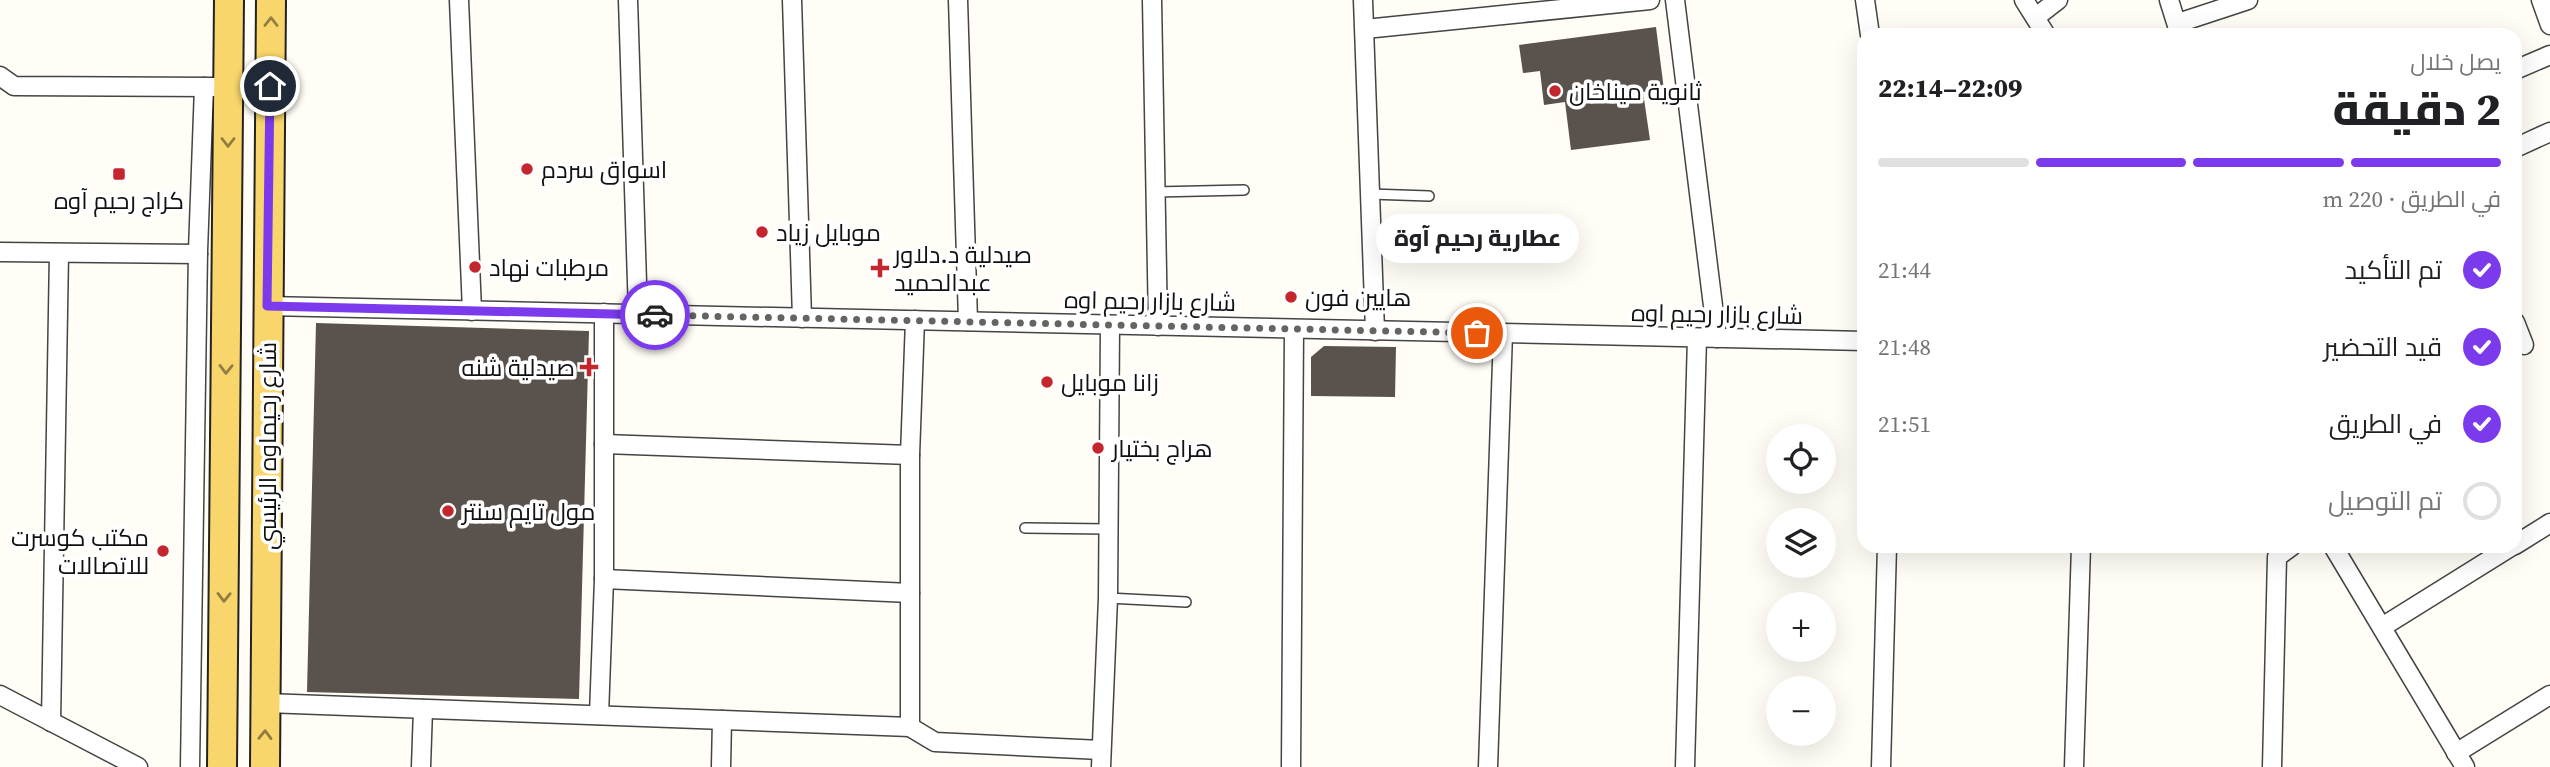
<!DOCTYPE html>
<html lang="ar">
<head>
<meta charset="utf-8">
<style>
  :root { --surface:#fff; --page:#f2f2f2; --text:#202124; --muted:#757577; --line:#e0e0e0; --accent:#7c3aed }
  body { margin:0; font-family:"Source Serif 4",Cairo,serif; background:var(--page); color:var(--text); direction:rtl; height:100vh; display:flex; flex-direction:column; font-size:26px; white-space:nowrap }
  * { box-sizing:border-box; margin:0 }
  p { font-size:23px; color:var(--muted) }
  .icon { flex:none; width:38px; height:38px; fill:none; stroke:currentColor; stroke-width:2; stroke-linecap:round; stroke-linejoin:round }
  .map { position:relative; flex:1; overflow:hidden; direction:ltr }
  .side { position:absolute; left:1857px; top:28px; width:665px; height:525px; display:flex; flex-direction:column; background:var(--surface); border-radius:21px; box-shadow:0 7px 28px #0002; direction:rtl }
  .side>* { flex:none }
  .buttons { position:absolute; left:1766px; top:424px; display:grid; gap:14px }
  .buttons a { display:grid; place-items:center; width:70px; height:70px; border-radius:50%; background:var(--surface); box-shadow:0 7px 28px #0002; font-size:35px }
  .pin { position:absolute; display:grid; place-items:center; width:60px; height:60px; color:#fff; margin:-30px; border:4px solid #fff; border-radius:50%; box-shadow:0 2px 7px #0007 }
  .courier { position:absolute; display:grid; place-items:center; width:70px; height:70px; margin:-35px; border:5px solid #7c3aed; border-radius:50%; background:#fff; color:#222; box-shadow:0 2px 9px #0007 }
  .bubble { position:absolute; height:49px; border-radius:24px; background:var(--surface); box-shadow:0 7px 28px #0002; font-size:23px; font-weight:800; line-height:49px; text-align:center; direction:rtl }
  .overview em { font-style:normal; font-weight:800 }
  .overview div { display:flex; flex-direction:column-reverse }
  .overview { display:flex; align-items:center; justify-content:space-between; height:119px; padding:0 21px }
  h1 { font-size:46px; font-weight:800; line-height:52px }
  .bar { display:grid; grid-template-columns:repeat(4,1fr); gap:10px 7px; align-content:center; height:84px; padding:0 21px }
  .bar i { height:9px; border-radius:5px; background:var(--line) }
  .bar .active { background:var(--accent) }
  .bar p { grid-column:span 4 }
  ol { padding:0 21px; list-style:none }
  li { display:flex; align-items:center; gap:21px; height:77px }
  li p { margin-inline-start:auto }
  li .icon { padding:7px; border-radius:50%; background:var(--accent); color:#fff; stroke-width:4 }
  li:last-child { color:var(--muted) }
  li i { width:38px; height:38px; border:4px solid var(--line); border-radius:50% }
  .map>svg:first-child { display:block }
  .building { fill:#5a524d }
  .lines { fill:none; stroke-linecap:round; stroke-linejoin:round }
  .lane-casing { stroke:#444; stroke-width:12 }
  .street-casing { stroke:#444; stroke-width:21 }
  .primary-casing { stroke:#222; stroke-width:32 }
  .lane { stroke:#fff; stroke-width:9 }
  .street { stroke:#fff; stroke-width:18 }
  .primary { stroke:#f9d66b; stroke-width:28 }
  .oneway { stroke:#917d42 }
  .done { stroke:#646461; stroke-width:7; stroke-dasharray:0 12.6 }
  .route { stroke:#7c3aed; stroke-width:9 }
  .poi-dot { fill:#c4262e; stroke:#fff; stroke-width:2.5 }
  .labels { text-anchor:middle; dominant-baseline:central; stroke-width:7; stroke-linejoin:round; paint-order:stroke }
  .poi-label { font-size:24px; fill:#111; stroke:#fff; text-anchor:start }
  .street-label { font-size:24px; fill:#111; stroke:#fff }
</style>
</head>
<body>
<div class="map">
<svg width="2550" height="767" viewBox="0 0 2550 767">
  <rect width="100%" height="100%" fill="#fffdf5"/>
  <!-- building -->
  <g class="building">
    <polygon points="1656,27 1664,90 1643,92 1650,140 1571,150 1565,102 1544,105 1540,71 1523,73 1519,45"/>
    <polygon points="316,323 589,331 579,699 307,692"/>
    <polygon points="1324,346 1396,347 1395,397 1311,396 1311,357"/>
  </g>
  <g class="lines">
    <defs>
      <g id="lane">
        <polyline points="1155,192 1244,190"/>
        <polyline points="1370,194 1429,196"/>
        <polyline points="1025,528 1108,529"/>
        <polyline points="1108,598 1186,602"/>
      </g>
      <g id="street">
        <polyline points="459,0 472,311"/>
        <polyline points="628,0 638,314"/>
        <polyline points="792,0 802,318"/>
        <polyline points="958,0 968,321"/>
        <polyline points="1152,0 1158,326"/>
        <polyline points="1363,0 1375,331"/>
        <polyline points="1675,0 1717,338"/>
        <polyline points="1865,0 1870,35"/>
        <polyline points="2024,0 2046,35"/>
        <polyline points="2169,0 2180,35"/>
        <polyline points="2541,0 2550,25"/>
        <polyline points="2036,17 2058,0"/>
        <polyline points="2178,23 2248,0"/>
        <polyline points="1365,29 1650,0"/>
        <polyline points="2515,70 2550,55"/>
        <polyline points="0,76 14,86 214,87"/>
        <polyline points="2515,148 2550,132"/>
        <polyline points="0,252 198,254"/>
        <polyline points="267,306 1864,341"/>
        <polyline points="915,320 910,455 910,727 935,742 1101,750"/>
        <polyline points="2515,322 2524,345"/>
        <polyline points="604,444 910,455"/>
        <polyline points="2515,545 2550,523"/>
        <polyline points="2333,546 2465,767"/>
        <polyline points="604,579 910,593"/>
        <polyline points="2382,627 2512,546"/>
        <polyline points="0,695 138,767"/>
        <polyline points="266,703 910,727"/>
        <polyline points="599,715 604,579 604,313"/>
        <polyline points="51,722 59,253"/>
        <polyline points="2456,753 2550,695"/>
        <polyline points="190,767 198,251 204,87"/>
        <polyline points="421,767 423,709"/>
        <polyline points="721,767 722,720"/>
        <polyline points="1101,767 1108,598 1110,325"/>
        <polyline points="1291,767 1294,329"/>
        <polyline points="1488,767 1503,333"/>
        <polyline points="1685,767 1697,338"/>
        <polyline points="1881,767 1887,546"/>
        <polyline points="2074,767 2081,546"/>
        <polyline points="2272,767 2277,557 2292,546"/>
      </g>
      <g id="primary">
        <polyline points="222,767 229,0"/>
        <polyline points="265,767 271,0"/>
      </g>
    </defs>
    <!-- lane casing -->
    <use href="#lane" class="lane-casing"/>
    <!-- street casing -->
    <use href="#street" class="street-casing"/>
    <!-- primary casing -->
    <use href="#primary" class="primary-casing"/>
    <!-- lane -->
    <use href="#lane" class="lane"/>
    <!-- street -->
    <use href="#street" class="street"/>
    <!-- primary -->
    <use href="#primary" class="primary"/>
  </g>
  <!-- one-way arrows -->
  <defs><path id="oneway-chevron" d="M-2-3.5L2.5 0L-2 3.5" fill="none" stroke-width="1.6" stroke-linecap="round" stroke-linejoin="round" transform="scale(1.75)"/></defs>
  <g class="oneway">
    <use href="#oneway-chevron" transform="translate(271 22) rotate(-90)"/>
    <use href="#oneway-chevron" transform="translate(228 142) rotate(90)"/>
    <use href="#oneway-chevron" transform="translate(226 369) rotate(91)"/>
    <use href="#oneway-chevron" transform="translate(224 597) rotate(91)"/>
    <use href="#oneway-chevron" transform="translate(265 735) rotate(-89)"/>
  </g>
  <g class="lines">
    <!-- done -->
    <polyline class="done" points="655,315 1477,333"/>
    <!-- route -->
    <polyline class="route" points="270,86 267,306 655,315"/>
  </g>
  <!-- markers -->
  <g class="poi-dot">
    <circle cx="1555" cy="91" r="7"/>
    <circle cx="527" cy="169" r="7"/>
    <rect x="112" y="167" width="14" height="14" rx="3.5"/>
    <circle cx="762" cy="232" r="7"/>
    <circle cx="475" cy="267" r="7"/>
    <path d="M876.5 257.5h7v7h7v7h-7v7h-7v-7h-7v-7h7z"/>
    <circle cx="1291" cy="297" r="7"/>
    <path d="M585.5 356.5h7v7h7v7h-7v7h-7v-7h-7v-7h7z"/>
    <circle cx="1047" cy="382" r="7"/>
    <circle cx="1098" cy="448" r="7"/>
    <circle cx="448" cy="511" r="7"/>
    <circle cx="163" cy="551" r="7"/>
  </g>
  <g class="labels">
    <!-- poi labels -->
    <g class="poi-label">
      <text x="1569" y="91">ثانوية ميناخان</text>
      <text x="541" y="169">اسواق سردم</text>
      <text x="119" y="200" text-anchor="middle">كراج رحيم آوه</text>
      <text x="776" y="232">موبايل زياد</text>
      <text x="894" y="254">صيدلية د.دلاور<tspan x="894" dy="28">عبدالحميد</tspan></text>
      <text x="489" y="267">مرطبات نهاد</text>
      <text x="1305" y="297">هايين فون</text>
      <text x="575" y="367" text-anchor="end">صيدلية شنه</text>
      <text x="1061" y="382">زانا موبايل</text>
      <text x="1112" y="448">هراج بختيار</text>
      <text x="462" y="511">مول تايم سنتر</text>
      <text x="149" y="537" text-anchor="end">مكتب كوسرت<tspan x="149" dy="28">للاتصالات</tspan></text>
    </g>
    <!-- street labels -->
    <g class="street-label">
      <text transform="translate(1150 301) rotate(1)">شارع بازار رحيم اوه</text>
      <text transform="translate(1717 314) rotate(1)">شارع بازار رحيم اوه</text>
      <text transform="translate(267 446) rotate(-90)">شارع رحيماوه الرئيسي</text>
    </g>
  </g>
</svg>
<div class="buttons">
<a><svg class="icon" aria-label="locate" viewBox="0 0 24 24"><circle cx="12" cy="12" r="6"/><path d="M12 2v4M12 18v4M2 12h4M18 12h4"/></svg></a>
<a><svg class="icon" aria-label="layers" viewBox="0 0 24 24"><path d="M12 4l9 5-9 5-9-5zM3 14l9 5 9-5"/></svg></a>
<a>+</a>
<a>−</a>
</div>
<div class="pin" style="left:1477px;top:333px;background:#ea580c"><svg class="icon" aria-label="bag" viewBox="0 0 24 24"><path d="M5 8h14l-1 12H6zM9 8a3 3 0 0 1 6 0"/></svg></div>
<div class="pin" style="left:270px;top:86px;background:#1f2937"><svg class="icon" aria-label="home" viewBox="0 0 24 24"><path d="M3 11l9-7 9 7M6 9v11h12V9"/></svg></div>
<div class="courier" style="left:655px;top:315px"><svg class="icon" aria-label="car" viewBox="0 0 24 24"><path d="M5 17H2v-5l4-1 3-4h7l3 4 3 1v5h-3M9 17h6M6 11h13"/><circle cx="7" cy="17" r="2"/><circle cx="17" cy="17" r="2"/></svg></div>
<div class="bubble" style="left:1376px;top:214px;width:203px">عطارية رحيم آوة</div>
<section class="side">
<div class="overview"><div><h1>2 دقيقة</h1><p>يصل خلال</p></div><em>22:09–22:14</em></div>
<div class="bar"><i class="active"></i><i class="active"></i><i class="active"></i><i></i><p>في الطريق · 220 m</p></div>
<ol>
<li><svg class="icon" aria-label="check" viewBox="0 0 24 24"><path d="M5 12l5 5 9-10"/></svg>تم التأكيد<p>21:44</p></li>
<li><svg class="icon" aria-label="check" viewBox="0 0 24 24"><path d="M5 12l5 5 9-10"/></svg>قيد التحضير<p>21:48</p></li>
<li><svg class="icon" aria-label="check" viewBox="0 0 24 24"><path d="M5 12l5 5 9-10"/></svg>في الطريق<p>21:51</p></li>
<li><i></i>تم التوصيل</li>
</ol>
</section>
</div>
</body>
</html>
